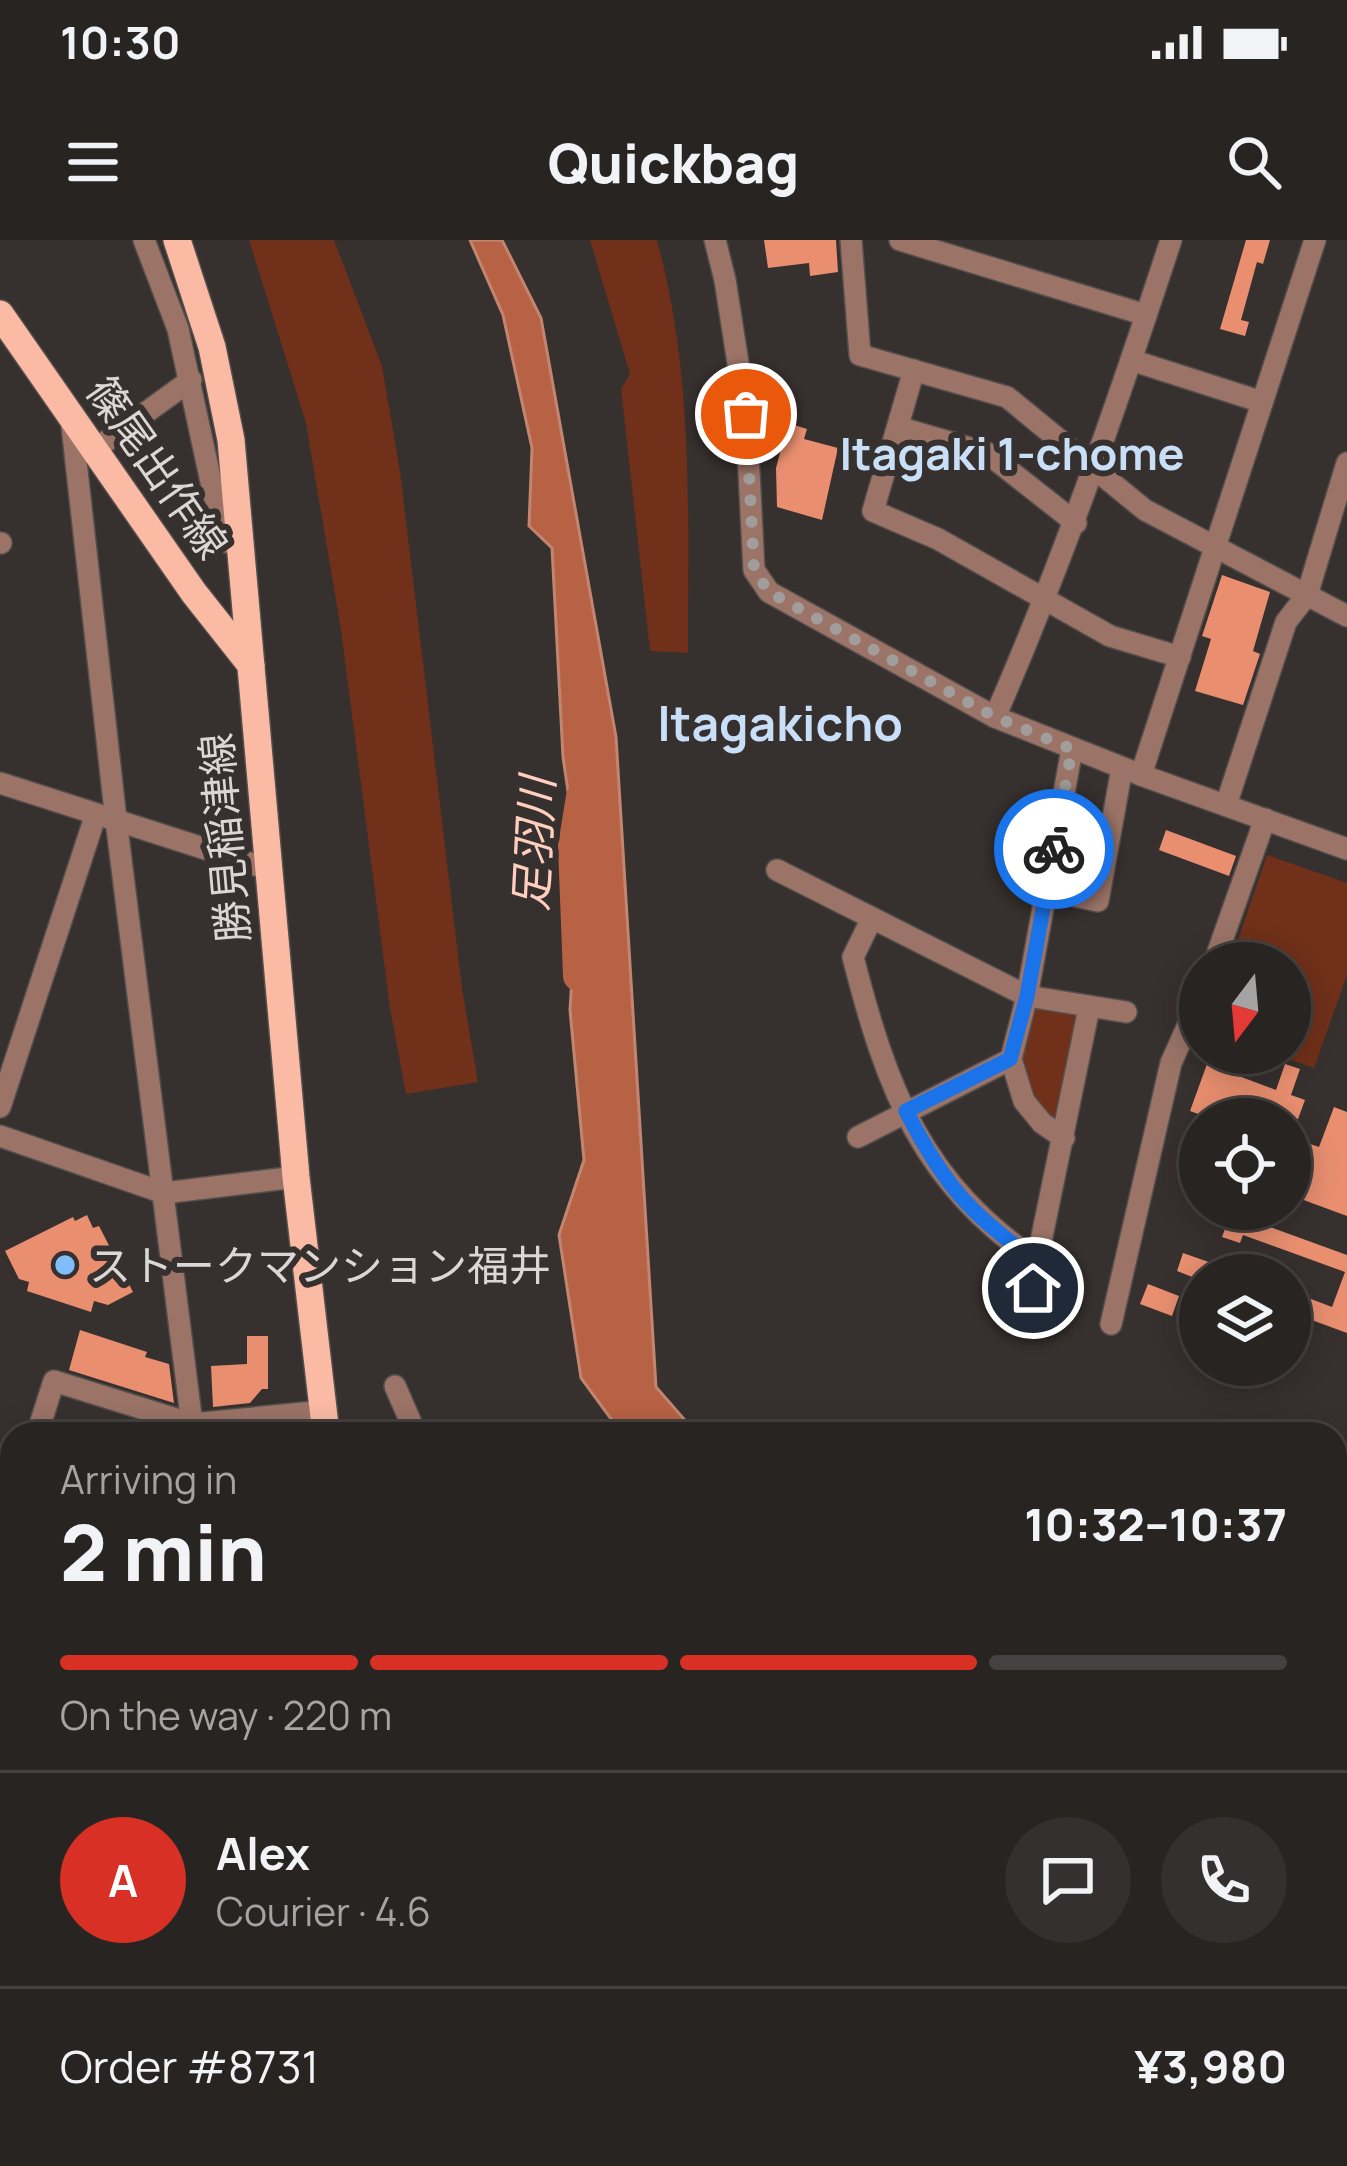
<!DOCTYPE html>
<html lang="en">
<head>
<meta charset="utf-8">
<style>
  :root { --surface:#282422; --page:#34302f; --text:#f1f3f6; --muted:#a5a4a5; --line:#444140; --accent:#d93025 }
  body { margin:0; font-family:Manrope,"Noto Sans JP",sans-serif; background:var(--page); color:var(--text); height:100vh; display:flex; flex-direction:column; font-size:45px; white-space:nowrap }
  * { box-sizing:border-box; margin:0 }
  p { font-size:39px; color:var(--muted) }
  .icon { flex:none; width:66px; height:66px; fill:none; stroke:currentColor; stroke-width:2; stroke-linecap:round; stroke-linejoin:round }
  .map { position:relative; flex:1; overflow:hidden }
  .details { position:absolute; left:0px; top:1182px; width:1347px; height:744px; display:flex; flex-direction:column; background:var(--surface); border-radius:36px 36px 0 0; box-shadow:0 6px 30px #0003,0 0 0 3px var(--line) }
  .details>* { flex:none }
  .needle { width:78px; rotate:196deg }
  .controls { position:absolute; left:1179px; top:702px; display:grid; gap:24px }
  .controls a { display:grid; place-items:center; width:132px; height:132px; border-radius:50%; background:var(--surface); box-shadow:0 6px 30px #0003,0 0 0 3px var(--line); font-size:60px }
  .pin { position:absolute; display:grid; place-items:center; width:102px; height:102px; color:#fff; margin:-51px; border:6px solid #fff; border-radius:50%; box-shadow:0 3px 12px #0007 }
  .courier { position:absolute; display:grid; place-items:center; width:120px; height:120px; margin:-60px; border:9px solid #1a73e8; border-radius:50%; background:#fff; color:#222; box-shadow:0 3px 15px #0007 }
  .headline em { font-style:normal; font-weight:800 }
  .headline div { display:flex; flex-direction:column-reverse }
  .headline { display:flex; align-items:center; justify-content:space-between; height:204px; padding:0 60px }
  h1 { font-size:78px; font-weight:800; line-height:90px }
  .bar { display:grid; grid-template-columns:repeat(4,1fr); gap:18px 12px; align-content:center; height:144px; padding:0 60px }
  .bar i { height:15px; border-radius:9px; background:var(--line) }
  .bar .selected { background:var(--accent) }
  .bar p { grid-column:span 4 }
  .line { display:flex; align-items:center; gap:30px; padding:0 60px; border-top:3px solid var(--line) }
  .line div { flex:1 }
  .round { display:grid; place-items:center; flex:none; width:126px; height:126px; border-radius:63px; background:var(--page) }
  .status { display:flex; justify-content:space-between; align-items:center; height:84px; padding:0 60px; background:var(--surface); direction:ltr }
  .status svg { height:33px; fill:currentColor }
  header { display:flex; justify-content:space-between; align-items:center; height:156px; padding:0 60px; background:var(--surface); font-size:54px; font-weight:800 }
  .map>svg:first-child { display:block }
  .green { fill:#703019 }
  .water { fill:#b86245; stroke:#c28570; stroke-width:3 }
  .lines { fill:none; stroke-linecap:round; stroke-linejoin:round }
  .stream { stroke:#c28570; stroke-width:4.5 }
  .river { stroke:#b86245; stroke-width:30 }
  .building { fill:#e98f70 }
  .minor-casing { stroke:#544e4c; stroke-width:24 }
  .major-casing { stroke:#544e4c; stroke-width:30 }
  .minor { stroke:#9b7467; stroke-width:21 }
  .major { stroke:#fabaa4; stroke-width:27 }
  .done { stroke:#a19d9b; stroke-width:12; stroke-dasharray:0 21.6 }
  .route { stroke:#1a73e8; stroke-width:15 }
  .poi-dot { fill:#80bdfa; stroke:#36302e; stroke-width:4.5 }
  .labels { text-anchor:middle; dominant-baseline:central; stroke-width:12; stroke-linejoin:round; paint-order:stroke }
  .street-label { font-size:42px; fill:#dbd7d5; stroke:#36302e }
  .poi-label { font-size:42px; fill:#dbd7d5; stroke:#36302e; text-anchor:start }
  .neighbourhood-label { font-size:45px; font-weight:bold; fill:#c9dff7; stroke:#36302e }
  .water-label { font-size:45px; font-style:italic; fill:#ffcebe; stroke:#36302e }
  .quarter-label { font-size:48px; font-weight:bold; fill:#c9dff7; stroke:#36302e }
</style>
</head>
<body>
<div class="status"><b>10:30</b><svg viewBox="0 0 49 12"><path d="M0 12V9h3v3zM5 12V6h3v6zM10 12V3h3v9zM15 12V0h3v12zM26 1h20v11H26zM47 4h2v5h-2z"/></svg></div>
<header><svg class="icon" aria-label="menu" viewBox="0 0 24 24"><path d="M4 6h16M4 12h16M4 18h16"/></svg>Quickbag<svg class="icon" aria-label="search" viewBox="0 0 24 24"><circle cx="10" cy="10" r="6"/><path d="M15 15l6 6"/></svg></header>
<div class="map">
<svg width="1347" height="1926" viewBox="0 0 1347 1926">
  <rect width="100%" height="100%" fill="#36302e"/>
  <!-- green -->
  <g class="green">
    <polygon points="249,0 334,0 382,126 400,231 462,748 478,842 406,854 390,768 341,390 306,183"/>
    <path d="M590 0H657C694 135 688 274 688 413L650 411 621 149 630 134Z"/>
    <polygon points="1267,615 1347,643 1347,735 1314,828 1271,813 1290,813 1290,723 1230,723"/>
    <polygon points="1033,760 1084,772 1061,888 1047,882 1015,819"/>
  </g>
  <!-- water -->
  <polygon class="water" points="470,0 502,0 541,78 616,497 656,1147 697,1194 622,1194 581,1138 559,995 584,920 570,770 579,627 563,517 552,308 529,286 532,208 503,75"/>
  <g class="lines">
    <!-- stream -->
    <polyline class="stream" points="13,1914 43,1926"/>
    <!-- river -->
    <polyline class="river" points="578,736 573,606 581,557"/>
  </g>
  <!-- building -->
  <g class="building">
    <polygon points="764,0 836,0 838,32 810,36 809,23 768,28"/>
    <polygon points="1246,0 1270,0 1263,24 1257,22 1241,80 1249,82 1245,96 1220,89"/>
    <polygon points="788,183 807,189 804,199 838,208 822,280 777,267 776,228"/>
    <polygon points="1222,335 1270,352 1253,411 1260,414 1243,465 1195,451 1211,399 1202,396"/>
    <polygon points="1166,590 1236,616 1229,636 1159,610"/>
    <polygon points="1211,813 1244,813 1236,835 1276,850 1285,824 1300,829 1291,855 1305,860 1298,879 1212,879 1190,871"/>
    <polygon points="1334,867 1347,872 1347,976 1290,955 1290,897 1319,907"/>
    <polygon points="1231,973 1347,1015 1347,1093 1290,1072 1290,1051 1332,1067 1345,1032 1243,995 1240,1003 1222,997"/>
    <polygon points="87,975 93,988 99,986 133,1052 108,1065 94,1061 91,1072 27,1051 29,1042 19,1039 5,1011 73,977 75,981"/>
    <polygon points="1183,1013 1240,1033 1240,1035 1200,1035 1200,1040 1177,1031"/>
    <polygon points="1148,1044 1179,1056 1172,1076 1140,1064"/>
    <polygon points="80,1090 147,1112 145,1117 169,1124 174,1163 69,1130"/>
    <polygon points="247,1096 268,1096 268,1149 262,1149 250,1163 213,1167 211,1126 247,1124"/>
  </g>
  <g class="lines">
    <defs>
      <g id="minor">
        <polyline points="144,0 178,89 224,302 240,302"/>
        <polyline points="715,0 725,40 746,174 754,330 769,352 995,477 1141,535 1347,609"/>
        <polyline points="851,0 860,115 1007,157 1145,270 1347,376"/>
        <polyline points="900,0 1146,75"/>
        <polyline points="1131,120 1262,162"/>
        <polyline points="914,130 873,271 938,299 1110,396 1180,417"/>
        <polyline points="71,177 116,580 192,1184 189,1194"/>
        <polyline points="898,187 987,213 1076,283"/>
        <polyline points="94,210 191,140"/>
        <polyline points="0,303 1,303"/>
        <path d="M995 477C1063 321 1118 162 1171 0"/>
        <polyline points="1141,535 1315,0"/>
        <polyline points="0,543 268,629"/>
        <polyline points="1226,565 1286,382 1307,355 1347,223"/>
        <polyline points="777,630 1027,756 1126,772"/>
        <polyline points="1046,650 1098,661 1122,528"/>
        <path d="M872 678 853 717C887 850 922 944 1040 1023"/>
        <polyline points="1214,723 1265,579"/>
        <polyline points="0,867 96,574"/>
        <polyline points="0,896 164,953 296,937"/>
        <polyline points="858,897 1011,819"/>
        <polyline points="1064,898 1042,883 1024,861 1011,819 1027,756 1072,509"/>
        <polyline points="1026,1074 1089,768"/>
        <polyline points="1111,1084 1171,823 1200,758"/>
        <polyline points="395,1146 416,1194"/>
        <polyline points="37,1194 54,1141 192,1184 324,1171"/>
        <polyline points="0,1221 12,1230"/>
        <polyline points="0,1312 12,1273"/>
        <polyline points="1335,1604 1347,1601"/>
        <polyline points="0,1642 12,1646"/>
        <polyline points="1335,1749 1347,1770"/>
        <polyline points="0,1774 12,1737"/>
        <polyline points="1335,1877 1347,1871"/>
        <polyline points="409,1914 409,1926"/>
        <polyline points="894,1914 908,1926"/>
        <polyline points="1091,1914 1105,1926"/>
        <polyline points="75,1926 79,1914"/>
        <polyline points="702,1926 712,1914"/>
        <polyline points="942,1926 952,1914"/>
        <polyline points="1262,1926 1272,1914"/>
      </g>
      <g id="major">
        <polyline points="177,0 212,107 231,200 296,937 326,1194"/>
        <polyline points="0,74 194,353 251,425"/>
        <polyline points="0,1387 12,1396"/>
        <polyline points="0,1416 12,1425"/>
        <polyline points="651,1914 665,1926"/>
        <polyline points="249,1926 253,1914"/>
      </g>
    </defs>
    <!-- minor casing -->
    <use href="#minor" class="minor-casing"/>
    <!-- major casing -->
    <use href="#major" class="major-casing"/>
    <!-- minor -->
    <use href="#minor" class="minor"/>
    <!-- major -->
    <use href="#major" class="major"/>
  </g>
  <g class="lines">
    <!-- done -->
    <polyline class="done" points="746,174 754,330 769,352 995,477 1072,509 1054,609"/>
    <!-- route -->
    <path class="route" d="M1033 1048 1040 1023C971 977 943 943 906 871L1010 819 1027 756 1054 609"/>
  </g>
  <!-- markers -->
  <circle class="poi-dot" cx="65" cy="1025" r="12"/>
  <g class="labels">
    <!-- street labels -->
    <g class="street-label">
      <text transform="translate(158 227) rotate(55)">篠尾出作線</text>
      <text transform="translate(224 598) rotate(-95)">勝見稲津線</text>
    </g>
    <!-- poi labels -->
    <g class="poi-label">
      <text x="89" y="1025">ストークマンション福井</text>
    </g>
    <!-- neighbourhood labels -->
    <g class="neighbourhood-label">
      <text x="1012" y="213">Itagaki 1-chome</text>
    </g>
    <!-- water labels -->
    <g class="water-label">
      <text transform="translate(533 604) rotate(-87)">足羽川</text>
    </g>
    <!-- quarter labels -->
    <g class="quarter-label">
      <text x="780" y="482">Itagakicho</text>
    </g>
  </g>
</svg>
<div class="controls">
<a><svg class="needle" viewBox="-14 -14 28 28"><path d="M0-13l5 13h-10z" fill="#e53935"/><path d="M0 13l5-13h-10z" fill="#a5a4a5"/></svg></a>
<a><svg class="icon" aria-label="locate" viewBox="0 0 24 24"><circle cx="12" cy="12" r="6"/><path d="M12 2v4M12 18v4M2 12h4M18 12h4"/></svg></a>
<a><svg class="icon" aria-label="layers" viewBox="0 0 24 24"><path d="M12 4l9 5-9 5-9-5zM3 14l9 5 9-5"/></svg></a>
</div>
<div class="pin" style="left:746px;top:174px;background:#ea580c"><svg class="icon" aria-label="bag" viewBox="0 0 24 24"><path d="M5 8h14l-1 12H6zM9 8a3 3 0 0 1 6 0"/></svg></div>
<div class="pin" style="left:1033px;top:1048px;background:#1f2937"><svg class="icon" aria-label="home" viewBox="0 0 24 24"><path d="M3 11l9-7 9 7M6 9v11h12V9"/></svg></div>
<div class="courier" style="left:1054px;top:609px"><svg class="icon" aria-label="bike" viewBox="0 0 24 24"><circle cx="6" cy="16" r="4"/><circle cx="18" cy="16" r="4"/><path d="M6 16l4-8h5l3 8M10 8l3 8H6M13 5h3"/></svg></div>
<section class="details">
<div class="headline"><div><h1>2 min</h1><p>Arriving in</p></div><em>10:32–10:37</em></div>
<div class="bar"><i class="selected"></i><i class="selected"></i><i class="selected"></i><i></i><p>On the way · 220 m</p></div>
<div class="line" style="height:216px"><b class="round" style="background:var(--accent);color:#fff">A</b><div><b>Alex</b><p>Courier · 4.6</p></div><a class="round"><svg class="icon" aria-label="chat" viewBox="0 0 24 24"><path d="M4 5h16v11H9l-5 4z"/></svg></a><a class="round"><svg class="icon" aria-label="phone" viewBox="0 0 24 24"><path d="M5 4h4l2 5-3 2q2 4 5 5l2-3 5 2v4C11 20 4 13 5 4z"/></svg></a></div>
<div class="line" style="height:156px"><div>Order #8731</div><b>¥3,980</b></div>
</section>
</div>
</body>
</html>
